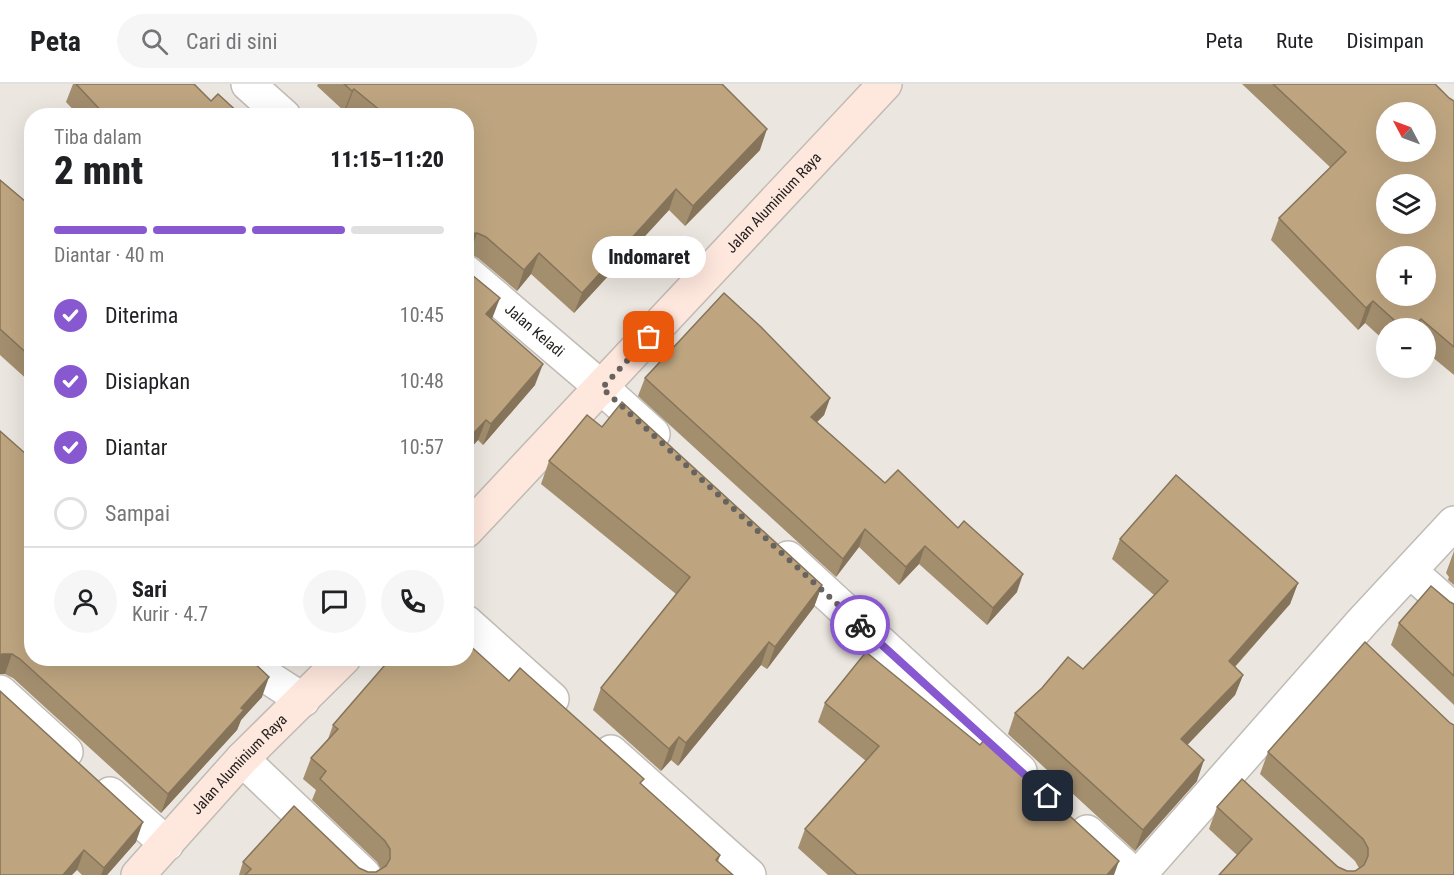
<!DOCTYPE html>
<html lang="id">
<head>
<meta charset="utf-8">
<style>
  :root { --surface:#fff; --page:#f6f6f6; --text:#202124; --muted:#757577; --line:#e0e0e0; --accent:#8858d1 }
  body { margin:0; font-family:"Roboto Condensed",sans-serif; background:var(--page); color:var(--text); height:100vh; display:flex; flex-direction:column; font-size:22px; white-space:nowrap }
  * { box-sizing:border-box; margin:0 }
  p { font-size:20px; color:var(--muted) }
  .icon { flex:none; width:33px; height:33px; fill:none; stroke:currentColor; stroke-width:2; stroke-linecap:round; stroke-linejoin:round }
  .map { position:relative; flex:1; overflow:hidden }
  .details { position:absolute; left:24px; top:24px; width:450px; height:558px; display:flex; flex-direction:column; background:var(--surface); border-radius:24px; box-shadow:0 6px 24px #0002 }
  .details>* { flex:none }
  .needle { width:39px; rotate:311deg }
  .controls { position:absolute; left:1376px; top:18px; display:grid; gap:12px }
  .controls a { display:grid; place-items:center; width:60px; height:60px; border-radius:50%; background:var(--surface); box-shadow:0 6px 24px #0002; font-size:30px }
  .pin { position:absolute; display:grid; place-items:center; width:51px; height:51px; color:#fff; margin:-26px; border-radius:12px; box-shadow:0 3px 9px #0006 }
  .courier { position:absolute; display:grid; place-items:center; width:60px; height:60px; margin:-30px; border:4px solid #8858d1; border-radius:50%; background:#fff; color:#222; box-shadow:0 2px 8px #0007 }
  .bubble { position:absolute; height:42px; border-radius:21px; background:var(--surface); box-shadow:0 6px 24px #0002; font-size:20px; font-weight:800; line-height:42px; text-align:center }
  .summary em { font-style:normal; font-weight:800 }
  .summary div { display:flex; flex-direction:column-reverse }
  .summary { display:flex; align-items:center; justify-content:space-between; height:102px; padding:0 30px }
  h1 { font-size:39px; font-weight:800; line-height:45px }
  .bar { display:grid; grid-template-columns:repeat(4,1fr); gap:9px 6px; align-content:center; height:72px; padding:0 30px }
  .bar i { height:8px; border-radius:4px; background:var(--line) }
  .bar .active { background:var(--accent) }
  .bar p { grid-column:span 4 }
  .line { display:flex; align-items:center; gap:15px; padding:0 30px; border-top:2px solid var(--line) }
  .line div { flex:1 }
  .round { display:grid; place-items:center; flex:none; width:63px; height:63px; border-radius:32px; background:var(--page) }
  ol { padding:0 30px; list-style:none }
  li { display:flex; align-items:center; gap:18px; height:66px }
  li p { margin-inline-start:auto }
  li .icon { padding:6px; border-radius:50%; background:var(--accent); color:#fff; stroke-width:4 }
  li:last-child { color:var(--muted) }
  li i { width:33px; height:33px; border:3px solid var(--line); border-radius:50% }
  header { display:flex; align-items:center; gap:36px; box-sizing:border-box; height:84px; padding:0 30px; background:var(--surface); border-bottom:2px solid var(--line) }
  header strong { font-size:28px }
  nav { display:flex; gap:33px; margin-inline-start:auto; font-size:21px }
  .search { width:420px; height:54px; background:var(--page); display:flex; align-items:center; gap:15px; box-sizing:border-box; padding:0 21px; border-radius:33px; color:var(--muted); font-size:22px }
  .map>svg:first-child { display:block }
  .lines { fill:none; stroke-linecap:round; stroke-linejoin:round }
  .street-casing { stroke:#c0bbb5; stroke-width:36 }
  .secondary-casing { stroke:#c0bbb5; stroke-width:36 }
  .street { stroke:#fff; stroke-width:33 }
  .secondary { stroke:#fee7dd; stroke-width:33 }
  .wall { fill:#a38e6e }
  .shaded-wall { fill:#85745a }
  .building { fill:#bea580; stroke:#85745a; stroke-width:1.5; fill-rule:evenodd }
  .done { stroke:#676460; stroke-width:6; stroke-dasharray:0 10.8 }
  .route { stroke:#8858d1; stroke-width:8 }
  .labels { text-anchor:middle; dominant-baseline:central; stroke-width:4.5; stroke-linejoin:round; paint-order:stroke }
  .street-label { font-size:15px; fill:#201e1c; stroke:#ebe6df }
</style>
</head>
<body>
<header>
<strong>Peta</strong>
<div class="search"><svg class="icon" aria-label="search" viewBox="0 0 24 24"><circle cx="10" cy="10" r="6"/><path d="M15 15l6 6"/></svg>Cari di sini</div>
<nav><a>Peta</a><a>Rute</a><a>Disimpan</a></nav>
</header>
<div class="map">
<svg width="1454" height="791" viewBox="0 0 1454 791">
  <rect width="100%" height="100%" fill="#ebe6df"/>
  <g class="lines">
    <defs>
      <g id="street">
        <polyline points="248,0 284,32"/>
        <path id="s1" d="M466 188 602 304 653 350"/>
        <polyline points="788,474 1020,687"/>
        <polyline points="1410,487 1454,526"/>
        <polyline points="466,538 552,615"/>
        <polyline points="247,574 266,592 303,616"/>
        <polyline points="0,608 66,668"/>
        <polyline points="611,668 749,791"/>
        <polyline points="242,675 364,791"/>
        <polyline points="110,710 167,760"/>
        <polyline points="1087,748 1134,791"/>
        <polyline points="1139,791 1363,537 1454,439"/>
      </g>
      <g id="secondary">
        <path id="s2" d="M466 447 885 0"/>
        <path id="s3" d="M138 791 242 675 344 574"/>
      </g>
    </defs>
    <!-- street casing -->
    <use href="#street" class="street-casing"/>
    <!-- secondary casing -->
    <use href="#secondary" class="secondary-casing"/>
    <!-- street -->
    <use href="#street" class="street"/>
    <!-- secondary -->
    <use href="#secondary" class="secondary"/>
  </g>
  <!-- wall -->
  <g class="wall">
    <polygon points="73,0 194,0 211,17 242,32 79,32 66,18"/>
    <polygon points="318,0 722,0 760,66 685,142 669,126 574,229 531,190 517,207 478,174 470,170 466,170 466,32 354,32 346,25 344,27 317,2"/>
    <polygon points="1242,0 1435,0 1449,14 1454,17 1454,291 1425,267 1425,244 1386,244 1386,258 1365,239 1358,246 1271,156 1279,134 1331,84"/>
    <polygon points="0,96 32,123 32,298 31,299 0,271"/>
    <polygon points="466,186 492,235 535,301 483,361 478,356 466,369"/>
    <polygon points="645,294 830,314 824,331 817,338 885,399 1017,508 987,541 919,480 899,501 859,463 836,493 638,312"/>
    <polygon points="602,343 822,501 814,523 767,585 761,581 678,682 671,676 661,687 593,626 601,604 676,510 541,400 549,377"/>
    <polygon points="0,347 262,613 241,636 237,646 161,729 13,594 5,590"/>
    <polygon points="1120,455 1298,499 1290,520 1235,583 1243,591 1235,611 1187,661 1197,697 1135,767 1008,650 1015,629 1042,604 1083,585 1154,511 1112,475"/>
    <polygon points="1454,467 1454,501 1448,496 1449,493 1446,489"/>
    <polygon points="1450,518 1454,520 1454,621 1391,561 1399,539"/>
    <polygon points="509,597 642,701 720,771 718,778 733,791 239,791 243,778 359,784 368,788 376,788 381,785 377,778 312,716 316,706 303,695 311,674 328,655 333,641"/>
    <polygon points="0,607 136,758 107,791 82,791 77,786"/>
    <polygon points="825,619 1114,791 828,791 798,764 805,745 866,677 818,638"/>
    <polygon points="1450,639 1454,791 1219,791 1237,771 1209,745 1217,723 1347,787 1355,787 1359,784 1355,777 1260,690 1268,668"/>
  </g>
  <!-- shaded-wall -->
  <g class="shaded-wall">
    <polygon points="354,5 346,25 344,27 352,7"/>
    <polygon points="767,45 760,66 685,142 693,122"/>
    <polygon points="676,105 669,126 574,229 582,209"/>
    <polygon points="477,149 470,170 466,170 466,150"/>
    <polygon points="539,169 531,190 517,207 524,186"/>
    <polygon points="500,214 492,235 486,230"/>
    <polygon points="1373,217 1365,239 1358,246 1366,224"/>
    <polygon points="1421,235 1418,244 1412,244"/>
    <polygon points="543,280 535,301 483,361 491,340"/>
    <polygon points="830,314 824,331 805,350 811,333"/>
    <polygon points="486,336 478,356 466,369 466,357"/>
    <polygon points="865,445 859,463 836,493 843,475"/>
    <polygon points="925,462 919,480 899,501 906,483"/>
    <polygon points="1023,490 1017,508 987,541 993,524"/>
    <polygon points="1298,499 1290,520 1221,598 1229,577"/>
    <polygon points="822,501 814,523 767,585 775,563"/>
    <polygon points="769,558 761,581 678,682 686,659"/>
    <polygon points="2,570 12,570 5,590 0,590 0,572"/>
    <polygon points="1243,591 1235,611 1173,676 1181,655"/>
    <polygon points="269,593 262,613 241,636 237,646 161,729 168,710 241,624"/>
    <polygon points="679,653 671,676 661,687 669,665"/>
    <polygon points="1204,676 1197,697 1135,767 1143,746"/>
    <polygon points="143,738 136,758 107,791 101,791 104,784"/>
    <polygon points="84,766 77,786 72,791 63,791"/>
    <polygon points="1119,777 1114,791 1107,791"/>
  </g>
  <!-- building -->
  <g class="building">
    <polygon points="76,0 194,0 211,17 218,10 242,32 106,32"/>
    <polygon points="344,0 722,0 767,45 693,122 676,105 582,209 539,169 524,186 486,153 477,149 466,150 466,108 469,105 466,101 466,32 387,32 354,5 352,7"/>
    <path d="M1273 0H1435L1449 14 1454 17V263L1421 235 1412 244H1403L1373 217 1366 224 1279 134 1346 68ZM1386 28H1425V68H1386ZM1386 100H1425V140H1386ZM1386 172H1425V212H1386Z"/>
    <polygon points="0,96 32,123 32,274 0,245"/>
    <polygon points="466,186 500,214 486,230 543,280 491,340 486,336 466,357"/>
    <polygon points="724,209 761,243 830,314 811,333 885,399 898,386 958,444 964,437 1023,490 993,524 925,462 906,483 865,445 843,475 645,294"/>
    <polygon points="622,318 822,501 775,563 769,558 686,659 679,653 669,665 601,604 690,493 549,377 587,331 602,343"/>
    <polygon points="0,347 27,371 32,374 32,574 249,574 269,593 241,624 244,626 168,710 20,575 12,570 2,570 0,572"/>
    <polygon points="1176,391 1298,499 1229,577 1243,591 1181,655 1204,676 1143,746 1015,629 1042,604 1068,573 1083,585 1168,497 1120,455"/>
    <polygon points="1431,502 1450,518 1454,520 1454,592 1399,539"/>
    <polygon points="466,558 509,597 520,584 644,695 640,699 720,771 716,776 733,791 245,791 251,785 243,778 294,722 359,784 368,788 376,788 386,782 390,775 390,765 385,757 320,695 326,687 311,674 338,645 333,641 391,574 466,574"/>
    <polygon points="1365,558 1450,639 1454,641 1454,791 1219,791 1252,755 1217,723 1242,695 1338,783 1347,787 1355,787 1364,781 1368,772 1368,764 1363,755 1268,668"/>
    <polygon points="866,568 980,661 984,656 988,657 1119,777 1107,791 857,791 805,745 879,662 825,619"/>
    <polygon points="0,607 143,738 104,784 84,766 63,791 0,791"/>
  </g>
  <g class="lines">
    <!-- done -->
    <polyline class="done" points="649,253 602,304 860,541"/>
    <!-- route -->
    <polyline class="route" points="860,541 1048,712"/>
  </g>
  <g class="labels">
    <!-- street labels -->
    <g class="street-label">
      <text stroke="none"><textPath href="#s2" startOffset="450">Jalan Aluminium Raya</textPath></text>
      <text stroke="none"><textPath href="#s1" startOffset="90">Jalan Keladi</textPath></text>
      <text stroke="none"><textPath href="#s3" startOffset="150">Jalan Aluminium Raya</textPath></text>
    </g>
  </g>
</svg>
<div class="controls">
<a><svg class="needle" viewBox="-14 -14 28 28"><path d="M0-13l5 13h-10z" fill="#e53935"/><path d="M0 13l5-13h-10z" fill="#757577"/></svg></a>
<a><svg class="icon" aria-label="layers" viewBox="0 0 24 24"><path d="M12 4l9 5-9 5-9-5zM3 14l9 5 9-5"/></svg></a>
<a>+</a>
<a>−</a>
</div>
<div class="pin" style="left:649px;top:253px;background:#ea580c"><svg class="icon" aria-label="bag" viewBox="0 0 24 24"><path d="M5 8h14l-1 12H6zM9 8a3 3 0 0 1 6 0"/></svg></div>
<div class="pin" style="left:1048px;top:712px;background:#1f2937"><svg class="icon" aria-label="home" viewBox="0 0 24 24"><path d="M3 11l9-7 9 7M6 9v11h12V9"/></svg></div>
<div class="courier" style="left:860px;top:541px"><svg class="icon" aria-label="bike" viewBox="0 0 24 24"><circle cx="6" cy="16" r="4"/><circle cx="18" cy="16" r="4"/><path d="M6 16l4-8h5l3 8M10 8l3 8H6M13 5h3"/></svg></div>
<div class="bubble" style="left:592px;top:152px;width:114px">Indomaret</div>
<section class="details">
<div class="summary"><div><h1>2 mnt</h1><p>Tiba dalam</p></div><em>11:15–11:20</em></div>
<div class="bar"><i class="active"></i><i class="active"></i><i class="active"></i><i></i><p>Diantar · 40 m</p></div>
<ol>
<li><svg class="icon" aria-label="check" viewBox="0 0 24 24"><path d="M5 12l5 5 9-10"/></svg>Diterima<p>10:45</p></li>
<li><svg class="icon" aria-label="check" viewBox="0 0 24 24"><path d="M5 12l5 5 9-10"/></svg>Disiapkan<p>10:48</p></li>
<li><svg class="icon" aria-label="check" viewBox="0 0 24 24"><path d="M5 12l5 5 9-10"/></svg>Diantar<p>10:57</p></li>
<li><i></i>Sampai</li>
</ol>
<div class="line" style="height:108px"><a class="round"><svg class="icon" aria-label="person" viewBox="0 0 24 24"><circle cx="12" cy="8" r="4"/><path d="M4 21q1-7 8-7t8 7"/></svg></a><div><b>Sari</b><p>Kurir · 4.7</p></div><a class="round"><svg class="icon" aria-label="chat" viewBox="0 0 24 24"><path d="M4 5h16v11H9l-5 4z"/></svg></a><a class="round"><svg class="icon" aria-label="phone" viewBox="0 0 24 24"><path d="M5 4h4l2 5-3 2q2 4 5 5l2-3 5 2v4C11 20 4 13 5 4z"/></svg></a></div>
</section>
</div>
</body>
</html>
